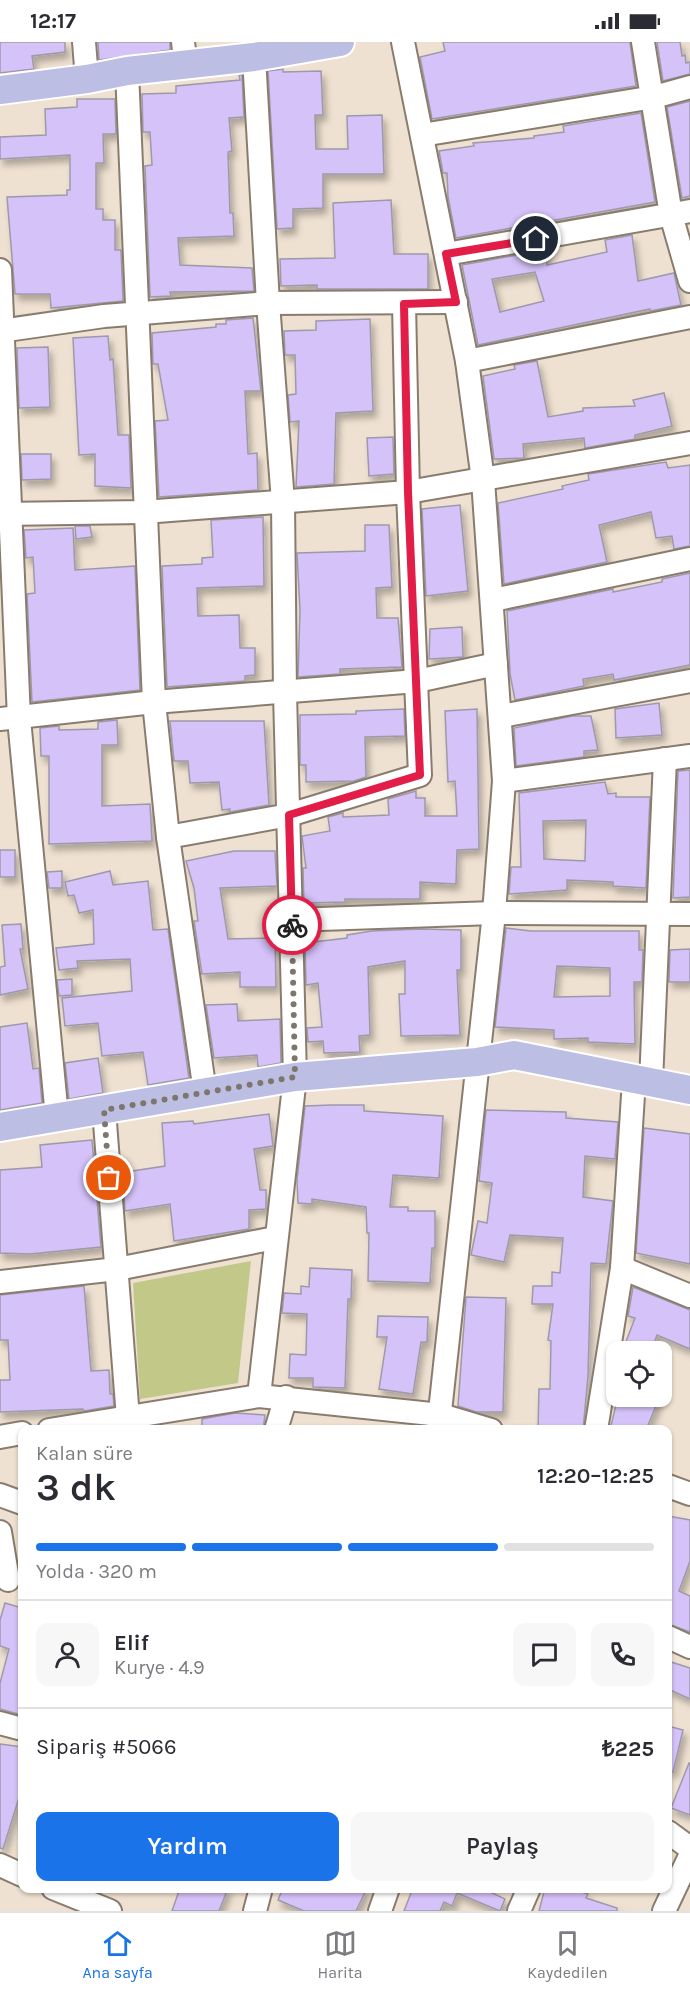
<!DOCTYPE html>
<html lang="tr">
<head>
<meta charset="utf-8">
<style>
  :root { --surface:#fff; --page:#f7f7f7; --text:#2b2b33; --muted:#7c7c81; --line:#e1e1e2; --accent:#1a73e8 }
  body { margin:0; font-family:Karla,sans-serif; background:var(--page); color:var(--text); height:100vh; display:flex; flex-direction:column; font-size:22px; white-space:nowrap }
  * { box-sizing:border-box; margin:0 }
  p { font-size:20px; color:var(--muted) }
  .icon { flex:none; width:33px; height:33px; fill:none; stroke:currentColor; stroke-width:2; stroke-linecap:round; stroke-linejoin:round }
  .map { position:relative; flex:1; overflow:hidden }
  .panel { position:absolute; left:18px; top:1383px; width:654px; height:468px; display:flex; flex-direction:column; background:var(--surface); border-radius:12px; box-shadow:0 2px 4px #0004 }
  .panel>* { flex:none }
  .buttons { position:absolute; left:606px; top:1299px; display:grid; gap:12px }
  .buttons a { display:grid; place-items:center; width:66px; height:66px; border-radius:12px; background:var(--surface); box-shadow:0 2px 4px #0004; font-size:30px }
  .pin { position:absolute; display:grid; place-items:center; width:51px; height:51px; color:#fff; margin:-26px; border:3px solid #fff; border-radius:50%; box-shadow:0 2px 6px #0007 }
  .courier { position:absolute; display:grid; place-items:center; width:60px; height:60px; margin:-30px; border:4px solid #e11d48; border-radius:50%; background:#fff; color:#222; box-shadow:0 2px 8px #0007 }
  .summary em { font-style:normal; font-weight:600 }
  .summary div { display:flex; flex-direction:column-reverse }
  .summary { display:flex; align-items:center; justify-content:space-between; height:102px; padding:0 18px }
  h1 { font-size:39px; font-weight:600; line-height:45px }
  .bar { display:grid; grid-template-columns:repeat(4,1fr); gap:9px 6px; align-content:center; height:72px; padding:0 18px }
  .bar i { height:8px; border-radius:4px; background:var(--line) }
  .bar .active { background:var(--accent) }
  .bar p { grid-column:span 4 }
  .line { display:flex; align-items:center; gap:15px; padding:0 18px; border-top:2px solid var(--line) }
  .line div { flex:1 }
  .round { display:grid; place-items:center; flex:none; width:63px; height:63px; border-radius:12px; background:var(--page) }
  .action { display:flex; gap:12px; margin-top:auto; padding:12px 18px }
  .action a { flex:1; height:69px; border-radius:12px; background:var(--accent); color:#fff; font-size:24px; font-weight:600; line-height:69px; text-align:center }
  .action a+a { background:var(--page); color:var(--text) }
  .status { display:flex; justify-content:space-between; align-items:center; height:42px; padding:0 30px; background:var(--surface); direction:ltr }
  .status svg { height:16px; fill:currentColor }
  .dock { display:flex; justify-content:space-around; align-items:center; height:84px; border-top:2px solid var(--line); background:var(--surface); font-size:16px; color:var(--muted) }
  .dock a { display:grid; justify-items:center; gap:3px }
  .dock .active { color:var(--accent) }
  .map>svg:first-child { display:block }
  .green { fill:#c2c888 }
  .building { fill:#d4c2f8; stroke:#9e99aa; stroke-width:1.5; fill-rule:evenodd; filter:url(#shadow) }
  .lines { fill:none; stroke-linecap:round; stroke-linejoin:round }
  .minor-casing { stroke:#897c6e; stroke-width:26 }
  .major-casing { stroke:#fff; stroke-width:32 }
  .minor { stroke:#fff; stroke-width:22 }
  .major { stroke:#bcbee3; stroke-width:28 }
  .done { stroke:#7e766c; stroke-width:6; stroke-dasharray:0 10.8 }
  .route { stroke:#e11d48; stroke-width:8 }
</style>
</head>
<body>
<div class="status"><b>12:17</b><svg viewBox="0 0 49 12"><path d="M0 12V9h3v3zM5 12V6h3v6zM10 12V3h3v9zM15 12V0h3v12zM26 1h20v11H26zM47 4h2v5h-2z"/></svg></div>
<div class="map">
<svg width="690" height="1869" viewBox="0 0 690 1869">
  <defs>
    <filter id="shadow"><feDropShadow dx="3.5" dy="6" stdDeviation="3" flood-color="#0004"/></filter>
  </defs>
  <rect width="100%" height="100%" fill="#efe1d1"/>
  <!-- green -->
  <polygon class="green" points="251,1219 238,1341 140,1357 133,1241"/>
  <!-- building -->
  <g class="building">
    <polygon points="0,0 65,0 65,10 32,14 34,27 0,31"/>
    <polygon points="98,0 170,0 170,8 99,18"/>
    <polygon points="443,0 630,0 636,44 432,77 420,15 445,9"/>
    <polygon points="657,0 680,0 682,14 685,13 686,21 690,20 690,32 663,39"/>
    <polygon points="283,27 283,30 321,29 323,73 315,73 316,107 348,107 347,74 382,73 384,132 323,132 323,166 293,167 293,186 277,187 268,29"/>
    <polygon points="239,33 242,33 244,75 229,76 232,109 228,110 230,171 233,171 234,194 178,196 180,223 252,226 254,249 170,250 171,254 150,255 145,124 152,123 150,90 143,90 142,52 176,51 176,44 240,38"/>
    <polygon points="77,57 115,57 116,92 103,92 104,121 96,121 96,167 103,167 103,178 115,178 115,208 121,208 123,257 123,259 51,266 50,252 15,252 7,155 67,153 67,148 70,148 70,113 0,117 0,95 46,93 45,67 77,65"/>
    <polygon points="690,59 690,154 682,156 667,65"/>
    <polygon points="641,71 655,160 456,196 448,155 447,131 443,131 439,109 474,104 473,101 534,96 534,94 564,90 563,84"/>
    <polygon points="391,158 394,212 428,212 428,247 317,247 317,243 281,244 280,217 335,216 333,161"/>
    <path d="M632 193 638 239 674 231 681 263 650 269V267L478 303 462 223 545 208 547 223 607 210 605 198ZM535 230 544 259 500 270 492 237Z"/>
    <polygon points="253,276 261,349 245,349 248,412 257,411 258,448 159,455 155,379 168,378 158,322 153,322 152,291 216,285 216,282 226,282 226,278"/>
    <polygon points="370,277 373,369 336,371 334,442 296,445 299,379 290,380 288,353 296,352 295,313 285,313 284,289 316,288 316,279"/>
    <polygon points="108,294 110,318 113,317 118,393 129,393 131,446 95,444 95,412 79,413 73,296"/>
    <polygon points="48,305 50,365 19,366 17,306"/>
    <polygon points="537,319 548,375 583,369 583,366 635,364 633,358 664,351 672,384 635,393 635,397 585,406 584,396 523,402 524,416 494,417 483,334 515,327 514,323"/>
    <polygon points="393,395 394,432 369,434 367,396"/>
    <polygon points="21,412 51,412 51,437 22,438"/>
    <polygon points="666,420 668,426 690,423 690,504 674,507 672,494 656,496 651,470 599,483 607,520 504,542 498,461 563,447 562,444 589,438 588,432"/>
    <polygon points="460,463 468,549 426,554 422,467"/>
    <polygon points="263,475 264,544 197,546 198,574 239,573 240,606 255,606 255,633 245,634 245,639 167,645 162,524 202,522 202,516 213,515 211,478"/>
    <polygon points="365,483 389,483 392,545 376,546 377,576 398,576 402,625 340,627 340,632 298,635 300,568 297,511 365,509"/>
    <polygon points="75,484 90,484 92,495 76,497"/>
    <polygon points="73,486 75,528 135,524 140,648 32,660 27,552 35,551 33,515 26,516 24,488"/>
    <polygon points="690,531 690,623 614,638 613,632 583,637 584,644 515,658 510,632 507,569 613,547 613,550 662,540 662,537"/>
    <polygon points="462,585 463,615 429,617 430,587"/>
    <polygon points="659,661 662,693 616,696 615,667"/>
    <polygon points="404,667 405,694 365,695 366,735 354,739 306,740 306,723 300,723 300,673 356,672 356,669"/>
    <polygon points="477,667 479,807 457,808 456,842 420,840 420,857 345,857 345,860 304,861 303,826 306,826 302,794 330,789 328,775 343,771 343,775 389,773 388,757 416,749 416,756 425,756 425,774 457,774 455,739 448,740 445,669"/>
    <polygon points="572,674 591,674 598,708 584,709 584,715 516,724 514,686"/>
    <polygon points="117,678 118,703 102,703 102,764 150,762 152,799 49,802 49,714 41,714 40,686 59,684 59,688 98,687 98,680"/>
    <polygon points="170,679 264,679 269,763 230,770 230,767 222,768 219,740 190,741 188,719 174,719"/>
    <polygon points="690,728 690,855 673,856 678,729"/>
    <path d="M605 740 608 752 616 751V755H650L646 846 613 844V840L567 838V848L509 852 511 825H521L519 751ZM586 778 585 819 544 817 543 779Z"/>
    <rect x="0" y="808" width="15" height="27"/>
    <polygon points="234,809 275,809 277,844 220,846 228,897 275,896 276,945 240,945 240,930 202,932 194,879 198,879 194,846 186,819"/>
    <polygon points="62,829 62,846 49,846 47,830"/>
    <polygon points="110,829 113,843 148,839 153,888 168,887 189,1036 148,1043 143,1010 102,1014 98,981 65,984 62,956 132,949 130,917 77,919 78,926 59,928 56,906 94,902 93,868 79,871 74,853 68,854 65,840"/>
    <polygon points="21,882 23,907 20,907 28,947 0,953 0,925 5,924 2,883"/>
    <path d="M506 886 531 889H639V908H643L642 940H634L635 1002 588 1000V996L554 997V988L495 985ZM557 924 610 926V954L554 955Z"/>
    <polygon points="420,887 461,888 461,928 457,928 460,993 401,994 399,952 405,952 405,919 368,925 370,993 359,994 360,1010 324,1011 323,999 308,1000 307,986 322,985 318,941 306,943 305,901 347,896 347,893 372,889"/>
    <polygon points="690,907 690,940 669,940 670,908"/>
    <polygon points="72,937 72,953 59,954 57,938"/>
    <polygon points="237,962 238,979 280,977 281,1021 258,1025 257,1013 214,1016 206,963"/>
    <polygon points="27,981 33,1027 39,1026 42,1061 0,1068 0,985"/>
    <polygon points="98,1016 103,1051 69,1057 65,1021"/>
    <polygon points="331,1063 364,1063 364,1069 443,1074 439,1136 393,1133 390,1165 408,1165 408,1169 435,1169 435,1206 432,1206 430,1241 368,1239 369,1191 367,1191 366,1165 312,1157 312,1162 298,1161 297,1138 305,1064"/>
    <polygon points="486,1068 566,1070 566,1076 618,1080 615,1117 585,1114 583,1155 613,1159 606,1222 591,1221 588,1334 583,1388 538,1388 539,1347 550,1347 551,1299 548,1298 553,1262 532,1262 533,1244 552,1244 552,1230 560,1231 563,1196 510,1193 504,1220 471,1213 478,1179 487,1181 492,1141 479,1139"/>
    <polygon points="269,1072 273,1104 254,1107 260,1148 266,1148 266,1167 249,1168 249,1187 174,1199 170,1162 125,1169 123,1134 126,1134 126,1130 165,1124 162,1081 193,1079 194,1082"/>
    <polygon points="644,1086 690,1092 690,1222 636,1211"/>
    <polygon points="92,1098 101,1205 30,1212 0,1211 0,1128 42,1125 40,1103"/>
    <polygon points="310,1226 352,1228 351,1257 348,1257 345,1346 313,1345 313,1336 289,1336 290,1312 306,1313 307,1272 282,1271 284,1251 301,1252 301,1244 309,1245"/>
    <polygon points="84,1244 91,1329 109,1328 110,1352 113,1352 114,1364 84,1369 83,1367 0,1370 0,1338 10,1338 8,1298 0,1298 0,1253"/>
    <polygon points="633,1245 690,1268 690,1307 657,1293 651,1310 622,1310 635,1276 628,1274"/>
    <polygon points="466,1255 506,1256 503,1370 476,1370 458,1364"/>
    <polygon points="378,1274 428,1275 427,1300 421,1300 413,1352 379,1347 387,1295 377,1295"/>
    <polygon points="618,1354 660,1354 646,1388 610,1388"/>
    <polygon points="235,1371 265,1373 263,1388 202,1388 202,1377"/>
    <polygon points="668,1474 690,1478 690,1519 679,1549 690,1554 690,1590 668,1582"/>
    <polygon points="5,1561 22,1566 22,1673 0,1667 0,1641 9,1607 0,1604 0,1578"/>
    <polygon points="668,1619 690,1626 690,1657 668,1647"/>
    <polygon points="668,1684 683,1688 673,1730 668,1729"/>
    <polygon points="0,1702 22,1705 22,1746 3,1807 0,1806"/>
    <polygon points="689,1721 690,1721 690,1773 671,1766"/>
    <polygon points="180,1846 228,1846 219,1869 172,1869"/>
    <polygon points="283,1846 367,1846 356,1869 304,1869 278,1858"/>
    <polygon points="413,1846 482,1846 505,1857 500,1869 457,1851 452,1864 444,1860 440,1869 404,1869"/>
    <polygon points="545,1846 568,1846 588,1852 586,1856 617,1866 617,1869 539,1869"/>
  </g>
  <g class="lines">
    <defs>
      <g id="minor">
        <polyline points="84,0 87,37"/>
        <polyline points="183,0 186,24"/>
        <polyline points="403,0 467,319 483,438 504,739 494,871 438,1388"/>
        <polyline points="643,0 671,173 690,239"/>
        <polyline points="254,15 268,261 283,460 285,651 295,1035 259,1354"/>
        <polyline points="127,29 154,660 168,795 205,1050"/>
        <polyline points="422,93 654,55 690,45"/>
        <polyline points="446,212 690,169"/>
        <polyline points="0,228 19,677 57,1075"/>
        <polyline points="0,289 104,274 268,261 456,260"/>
        <polyline points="467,319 690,275"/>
        <polyline points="0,472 144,470 408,450 690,401"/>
        <polyline points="493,558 690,517"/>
        <polyline points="501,674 690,639"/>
        <polyline points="0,677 154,660 417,639 496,622"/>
        <polyline points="504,739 690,714"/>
        <polyline points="168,795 289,773 420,733 408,450 404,262"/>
        <polyline points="292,878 494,871 690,872"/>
        <polyline points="651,1040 665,717"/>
        <polyline points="104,1068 128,1376"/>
        <polyline points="622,1226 690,1254"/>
        <polyline points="0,1240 117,1227 275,1196"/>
        <polyline points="49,1388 259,1354 441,1373 491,1388"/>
        <polyline points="276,1388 286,1355"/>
        <polyline points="596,1388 622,1226 633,1053"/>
        <polyline points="0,1395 22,1391"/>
        <polyline points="668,1444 690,1452"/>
        <polyline points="0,1453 22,1461"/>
        <polyline points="0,1490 8,1538"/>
        <polyline points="668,1595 690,1605"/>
        <polyline points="0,1681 22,1687"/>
        <polyline points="668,1790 690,1806"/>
        <polyline points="0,1823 22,1833"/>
        <polyline points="53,1846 110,1869"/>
        <polyline points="255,1869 261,1846"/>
        <polyline points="380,1869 388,1846"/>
        <polyline points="519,1869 529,1846"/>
        <polyline points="664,1869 690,1814"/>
      </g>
      <g id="major">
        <polyline points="0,48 87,37 127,29 254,15 340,0"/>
        <polyline points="0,1085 295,1035 477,1020 514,1013 690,1048"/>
      </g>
    </defs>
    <!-- minor casing -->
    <use href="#minor" class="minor-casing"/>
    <!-- major casing -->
    <use href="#major" class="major-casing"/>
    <!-- minor -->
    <use href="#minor" class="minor"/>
    <!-- major -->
    <use href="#major" class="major"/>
  </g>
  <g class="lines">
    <!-- done -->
    <polyline class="done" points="109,1136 104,1068 295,1035 292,883"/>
    <!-- route -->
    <polyline class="route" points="292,883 289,773 420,733 408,450 404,262 456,260 446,212 536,197"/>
  </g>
</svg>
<div class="buttons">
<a><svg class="icon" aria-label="locate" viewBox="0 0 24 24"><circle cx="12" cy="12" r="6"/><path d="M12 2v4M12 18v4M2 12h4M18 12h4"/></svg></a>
</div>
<div class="pin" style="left:109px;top:1136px;background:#ea580c"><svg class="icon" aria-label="bag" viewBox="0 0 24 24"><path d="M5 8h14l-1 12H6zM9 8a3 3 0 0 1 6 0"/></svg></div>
<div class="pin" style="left:536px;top:197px;background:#1f2937"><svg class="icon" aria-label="home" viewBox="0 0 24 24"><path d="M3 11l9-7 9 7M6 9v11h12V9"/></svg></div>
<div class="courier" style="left:292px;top:883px"><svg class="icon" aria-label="bike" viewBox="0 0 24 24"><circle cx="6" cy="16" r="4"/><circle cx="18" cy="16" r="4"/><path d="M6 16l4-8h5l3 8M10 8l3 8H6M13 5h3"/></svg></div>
<section class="panel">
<div class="summary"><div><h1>3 dk</h1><p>Kalan süre</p></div><em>12:20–12:25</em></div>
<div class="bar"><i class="active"></i><i class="active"></i><i class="active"></i><i></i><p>Yolda · 320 m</p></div>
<div class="line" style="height:108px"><a class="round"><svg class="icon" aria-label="person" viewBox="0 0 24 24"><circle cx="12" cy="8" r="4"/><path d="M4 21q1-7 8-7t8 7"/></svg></a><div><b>Elif</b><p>Kurye · 4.9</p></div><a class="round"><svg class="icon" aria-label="chat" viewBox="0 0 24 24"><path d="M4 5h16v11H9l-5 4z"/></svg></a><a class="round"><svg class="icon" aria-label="phone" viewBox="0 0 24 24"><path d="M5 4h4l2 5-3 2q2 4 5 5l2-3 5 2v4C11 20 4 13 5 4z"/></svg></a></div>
<div class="line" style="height:78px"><div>Sipariş #5066</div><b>₺225</b></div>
<div class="action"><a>Yardım</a><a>Paylaş</a></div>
</section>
</div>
<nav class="dock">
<a class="active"><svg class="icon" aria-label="home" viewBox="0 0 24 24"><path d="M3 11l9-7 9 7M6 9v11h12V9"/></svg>Ana sayfa</a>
<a><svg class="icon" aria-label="map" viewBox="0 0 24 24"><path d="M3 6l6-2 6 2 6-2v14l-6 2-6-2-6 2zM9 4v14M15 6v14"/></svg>Harita</a>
<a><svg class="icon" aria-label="saved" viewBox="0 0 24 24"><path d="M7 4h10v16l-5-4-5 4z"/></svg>Kaydedilen</a>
</nav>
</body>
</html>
